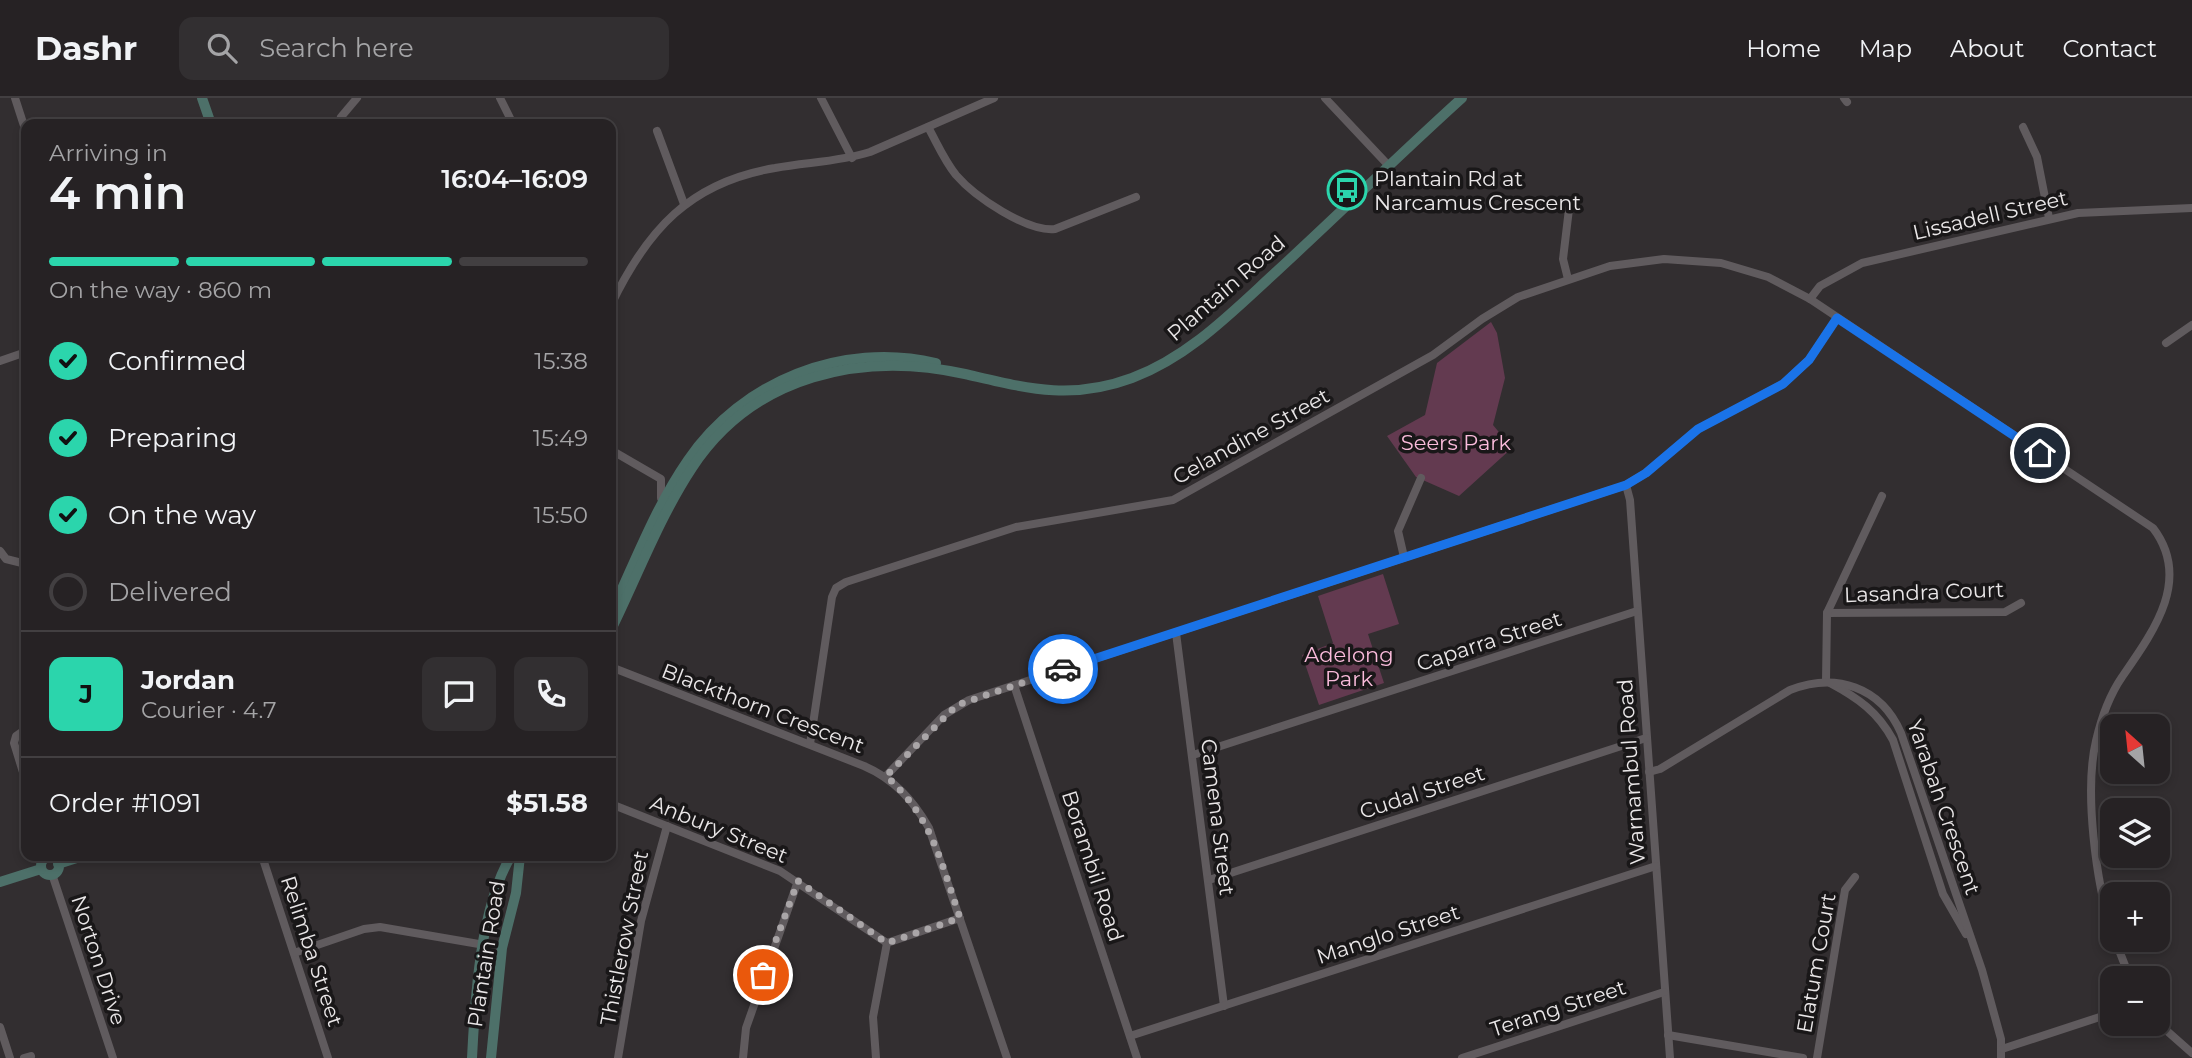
<!DOCTYPE html>
<html lang="en">
<head>
<meta charset="utf-8">
<style>
  :root { --surface:#262224; --page:#322f31; --text:#f1f3f6; --muted:#a4a4a6; --line:#423f41; --accent:#2bd5ac }
  body { margin:0; font-family:Montserrat,sans-serif; background:var(--page); color:var(--text); height:100vh; display:flex; flex-direction:column; font-size:26px; white-space:nowrap }
  * { box-sizing:border-box; margin:0 }
  p { font-size:23px; color:var(--muted) }
  .icon { flex:none; width:38px; height:38px; fill:none; stroke:currentColor; stroke-width:2; stroke-linecap:round; stroke-linejoin:round }
  .map { position:relative; flex:1; overflow:hidden }
  .sheet { position:absolute; left:21px; top:21px; width:595px; height:742px; display:flex; flex-direction:column; background:var(--surface); border-radius:14px; box-shadow:0 4px 10px #0003,0 0 0 2px var(--line) }
  .sheet>* { flex:none }
  .needle { width:46px; rotate:333deg }
  .controls { position:absolute; left:2100px; top:616px; display:grid; gap:14px }
  .controls a { display:grid; place-items:center; width:70px; height:70px; border-radius:14px; background:var(--surface); box-shadow:0 4px 10px #0003,0 0 0 2px var(--line); font-size:35px }
  .pin { position:absolute; display:grid; place-items:center; width:60px; height:60px; color:#fff; margin:-30px; border:4px solid #fff; border-radius:50%; box-shadow:0 2px 7px #0007 }
  .courier { position:absolute; display:grid; place-items:center; width:70px; height:70px; margin:-35px; border:5px solid #1a73e8; border-radius:50%; background:#fff; color:#222; box-shadow:0 2px 9px #0007 }
  .summary em { font-style:normal; font-weight:600 }
  .summary div { display:flex; flex-direction:column-reverse }
  .summary { display:flex; align-items:center; justify-content:space-between; height:119px; padding:0 28px }
  h1 { font-size:46px; font-weight:600; line-height:52px }
  .bar { display:grid; grid-template-columns:repeat(4,1fr); gap:10px 7px; align-content:center; height:84px; padding:0 28px }
  .bar i { height:9px; border-radius:5px; background:var(--line) }
  .bar .active { background:var(--accent) }
  .bar p { grid-column:span 4 }
  .line { display:flex; align-items:center; gap:18px; padding:0 28px; border-top:2px solid var(--line) }
  .line div { flex:1 }
  .round { display:grid; place-items:center; flex:none; width:74px; height:74px; border-radius:14px; background:var(--page) }
  ol { padding:0 28px; list-style:none }
  li { display:flex; align-items:center; gap:21px; height:77px }
  li p { margin-inline-start:auto }
  li .icon { padding:7px; border-radius:50%; background:var(--accent); color:#111; stroke-width:4 }
  li:last-child { color:var(--muted) }
  li i { width:38px; height:38px; border:4px solid var(--line); border-radius:50% }
  header { display:flex; align-items:center; gap:42px; box-sizing:border-box; height:98px; padding:0 35px; background:var(--surface); border-bottom:2px solid var(--line) }
  header strong { font-size:33px }
  nav { display:flex; gap:38px; margin-inline-start:auto; font-size:24px }
  .search { width:490px; height:63px; background:var(--page); display:flex; align-items:center; gap:18px; box-sizing:border-box; padding:0 24px; border-radius:14px; color:var(--muted); font-size:26px }
  .map>svg:first-child { display:block }
  .green { fill:#633a50 }
  .lines { fill:none; stroke-linecap:round; stroke-linejoin:round }
  .street { stroke:#605b5e; stroke-width:8 }
  .secondary { stroke:#4d7069; stroke-width:10 }
  .done { stroke:#aaa6a8; stroke-width:7; stroke-dasharray:0 12.6 }
  .route { stroke:#1a73e8; stroke-width:9 }
  .labels { text-anchor:middle; dominant-baseline:central; stroke-width:7; stroke-linejoin:round; paint-order:stroke }
  .poi-label { font-size:21px; fill:#eae7e8; stroke:#191718; text-anchor:start }
  .street-label { font-size:21px; fill:#eae7e8; stroke:#191718 }
  .park-label { font-size:21px; fill:#fabbdb; stroke:#191718 }
</style>
</head>
<body>
<header>
<strong>Dashr</strong>
<div class="search"><svg class="icon" aria-label="search" viewBox="0 0 24 24"><circle cx="10" cy="10" r="6"/><path d="M15 15l6 6"/></svg>Search here</div>
<nav><a>Home</a><a>Map</a><a>About</a><a>Contact</a></nav>
</header>
<div class="map">
<svg width="2192" height="960" viewBox="0 0 2192 960">
  <rect width="100%" height="100%" fill="#322e30"/>
  <!-- green -->
  <g class="green">
    <polygon points="1491,224 1497,235 1505,280 1493,327 1512,350 1459,398 1416,379 1387,338 1425,317 1437,265"/>
    <polygon points="1383,476 1399,526 1368,536 1384,585 1319,607 1302,557 1333,545 1318,498"/>
  </g>
  <g class="lines">
    <!-- street -->
    <g class="street">
      <polyline points="15,0 26,34"/>
      <polyline points="500,0 513,26"/>
      <polyline points="821,0 852,60"/>
      <polyline points="1325,0 1389,68"/>
      <polyline points="1844,0 1847,4"/>
      <polyline points="341,19 357,0"/>
      <path d="M928 29C937 45 944 62 956 77 975 99 1027 134 1055 131L1136 99"/>
      <polyline points="2023,29 2037,59 2049,120"/>
      <polyline points="657,33 684,106"/>
      <polyline points="1568,181 1563,161 1569,111"/>
      <polyline points="1810,201 1820,188 1862,165 2078,115 2192,110"/>
      <path d="M611 207C647 132 690 84 775 70 807 64 839 64 870 54L994 0"/>
      <polyline points="2166,245 2192,227"/>
      <polyline points="0,263 26,254"/>
      <polyline points="611,352 661,381 661,400"/>
      <polyline points="1626,387 1630,402 1670,960"/>
      <polyline points="0,453 6,461 26,466"/>
      <polyline points="1404,459 1398,433 1421,380"/>
      <polyline points="1827,515 2005,514 2021,505"/>
      <polyline points="1176,535 1224,908"/>
      <path d="M611 569 864 668C894 681 913 702 929 730L1007 960"/>
      <polyline points="1826,583 1827,515 1882,398"/>
      <path d="M1830 585C1858 600 1878 614 1893 642L1943 796 1966 836"/>
      <polyline points="1014,587 1137,960"/>
      <polyline points="26,631 16,638 14,645 26,684"/>
      <path d="M810 646 832 499 836 490 846 484 1016 429 1173 402 1433 257 1482 221 1518 199 1610 168 1664 161 1721 165 1768 179 1810 201 2153 430C2192 481 2154 533 2122 579 2109 598 2101 621 2096 643 2084 693 2096 785 2112 834"/>
      <polyline points="1193,657 1637,513"/>
      <path d="M1649 674 1660 671 1790 592C1836 574 1881 589 1901 635L1982 872 2001 941V960"/>
      <polyline points="886,678 944,617 969,602 1626,387 1646,375 1698,331 1783,286 1809,262 1837,220"/>
      <polyline points="611,706 780,773 887,845 960,820"/>
      <polyline points="47,758 47,759"/>
      <polyline points="262,758 328,960"/>
      <polyline points="52,776 113,960"/>
      <polyline points="1209,782 1646,640"/>
      <polyline points="2115,842 2130,880"/>
      <polyline points="294,855 364,831 380,829 502,850"/>
      <polyline points="2158,925 2192,955"/>
      <polyline points="0,929 10,960"/>
      <polyline points="1668,937 1803,960"/>
      <polyline points="1130,938 1656,768"/>
      <polyline points="2002,951 2112,915"/>
      <polyline points="24,960 31,958"/>
      <polyline points="618,960 641,823 667,728"/>
      <polyline points="743,960 746,930 798,783"/>
      <polyline points="876,960 873,919 887,845"/>
      <polyline points="1462,960 1664,894"/>
      <polyline points="1817,960 1845,792 1855,779"/>
    </g>
    <!-- secondary -->
    <g class="secondary">
      <polyline points="202,0 211,26"/>
      <path d="M611 515C635 464 656 408 688 362 742 283 842 243 936 265"/>
      <path d="M611 532C637 479 659 420 692 370 753 277 862 253 965 276 1026 290 1070 303 1132 280 1190 258 1232 214 1277 173 1339 116 1400 56 1462 0"/>
      <circle cx="50" cy="768" r="9"/>
      <polyline points="58,766 83,758"/>
      <polyline points="0,784 41,771"/>
      <path d="M472 960C475 900 480 810 511 758"/>
      <polyline points="491,960 502,850 516,795 520,758"/>
    </g>
  </g>
  <g class="lines">
    <!-- done -->
    <path class="done" d="M763 877 798 783 887 845 960 820C941 764 932 719 886 678L957 607 1063 571"/>
    <!-- route -->
    <polyline class="route" points="1063,571 1626,387 1646,375 1698,331 1783,286 1809,262 1837,220 2040,355"/>
  </g>
  <!-- icons -->
  <defs>
    <symbol id="bus-ring" viewBox="-11 -11 22 22"><circle r="9.5" fill="#191718" stroke="#2bd5ac" stroke-width="1.5"/><path d="M-5-6H5V4H4V6H2V4H-2V6H-4V4H-5ZM-3.5-4V0h7V-4ZM-3.5 1.2v1.5H-2V1.2ZM2 1.2v1.5H3.5V1.2Z" fill="#2bd5ac"/></symbol>
  </defs>
  <g fill-rule="evenodd">
    <use href="#bus-ring" x="1325" y="70" width="44" height="44"/>
  </g>
  <g class="labels">
    <!-- poi labels -->
    <g class="poi-label">
      <text x="1374" y="80">Plantain Rd at<tspan x="1374" dy="24">Narcamus Crescent</tspan></text>
    </g>
    <!-- street labels -->
    <g class="street-label">
      <text transform="translate(1990 117) rotate(-13)">Lissadell Street</text>
      <text transform="translate(1226 190) rotate(-41)">Plantain Road</text>
      <text transform="translate(1251 338) rotate(-29)">Celandine Street</text>
      <text transform="translate(1924 494) rotate(-2)">Lasandra Court</text>
      <text transform="translate(1489 543) rotate(-18)">Caparra Street</text>
      <text transform="translate(763 610) rotate(21)">Blackthorn Crescent</text>
      <text transform="translate(1631 674) rotate(-94)">Warnambul Road</text>
      <text transform="translate(1422 694) rotate(-18)">Cudal Street</text>
      <text transform="translate(1944 709) rotate(71)">Yarabah Crescent</text>
      <text transform="translate(1218 719) rotate(83)">Camena Street</text>
      <text transform="translate(719 731) rotate(22)">Anbury Street</text>
      <text transform="translate(1093 768) rotate(72)">Borambil Road</text>
      <text transform="translate(1388 836) rotate(-18)">Manglo Street</text>
      <text transform="translate(624 840) rotate(-79)">Thistlerow Street</text>
      <text transform="translate(312 853) rotate(72)">Relimba Street</text>
      <text transform="translate(486 856) rotate(-81)">Plantain Road</text>
      <text transform="translate(99 862) rotate(72)">Norton Drive</text>
      <text transform="translate(1816 865) rotate(-80)">Elatum Court</text>
      <text transform="translate(1558 910) rotate(-18)">Terang Street</text>
    </g>
    <!-- park labels -->
    <g class="park-label">
      <text x="1456" y="344">Seers Park</text>
      <text x="1349" y="556">Adelong<tspan x="1349" dy="24">Park</tspan></text>
    </g>
  </g>
</svg>
<div class="controls">
<a><svg class="needle" viewBox="-14 -14 28 28"><path d="M0-13l5 13h-10z" fill="#e53935"/><path d="M0 13l5-13h-10z" fill="#a4a4a6"/></svg></a>
<a><svg class="icon" aria-label="layers" viewBox="0 0 24 24"><path d="M12 4l9 5-9 5-9-5zM3 14l9 5 9-5"/></svg></a>
<a>+</a>
<a>−</a>
</div>
<div class="pin" style="left:763px;top:877px;background:#ea580c"><svg class="icon" aria-label="bag" viewBox="0 0 24 24"><path d="M5 8h14l-1 12H6zM9 8a3 3 0 0 1 6 0"/></svg></div>
<div class="pin" style="left:2040px;top:355px;background:#1f2937"><svg class="icon" aria-label="home" viewBox="0 0 24 24"><path d="M3 11l9-7 9 7M6 9v11h12V9"/></svg></div>
<div class="courier" style="left:1063px;top:571px"><svg class="icon" aria-label="car" viewBox="0 0 24 24"><path d="M5 17H2v-5l4-1 3-4h7l3 4 3 1v5h-3M9 17h6M6 11h13"/><circle cx="7" cy="17" r="2"/><circle cx="17" cy="17" r="2"/></svg></div>
<section class="sheet">
<div class="summary"><div><h1>4 min</h1><p>Arriving in</p></div><em>16:04–16:09</em></div>
<div class="bar"><i class="active"></i><i class="active"></i><i class="active"></i><i></i><p>On the way · 860 m</p></div>
<ol>
<li><svg class="icon" aria-label="check" viewBox="0 0 24 24"><path d="M5 12l5 5 9-10"/></svg>Confirmed<p>15:38</p></li>
<li><svg class="icon" aria-label="check" viewBox="0 0 24 24"><path d="M5 12l5 5 9-10"/></svg>Preparing<p>15:49</p></li>
<li><svg class="icon" aria-label="check" viewBox="0 0 24 24"><path d="M5 12l5 5 9-10"/></svg>On the way<p>15:50</p></li>
<li><i></i>Delivered</li>
</ol>
<div class="line" style="height:126px"><b class="round" style="background:var(--accent);color:#111">J</b><div><b>Jordan</b><p>Courier · 4.7</p></div><a class="round"><svg class="icon" aria-label="chat" viewBox="0 0 24 24"><path d="M4 5h16v11H9l-5 4z"/></svg></a><a class="round"><svg class="icon" aria-label="phone" viewBox="0 0 24 24"><path d="M5 4h4l2 5-3 2q2 4 5 5l2-3 5 2v4C11 20 4 13 5 4z"/></svg></a></div>
<div class="line" style="height:91px"><div>Order #1091</div><b>$51.58</b></div>
</section>
</div>
</body>
</html>
